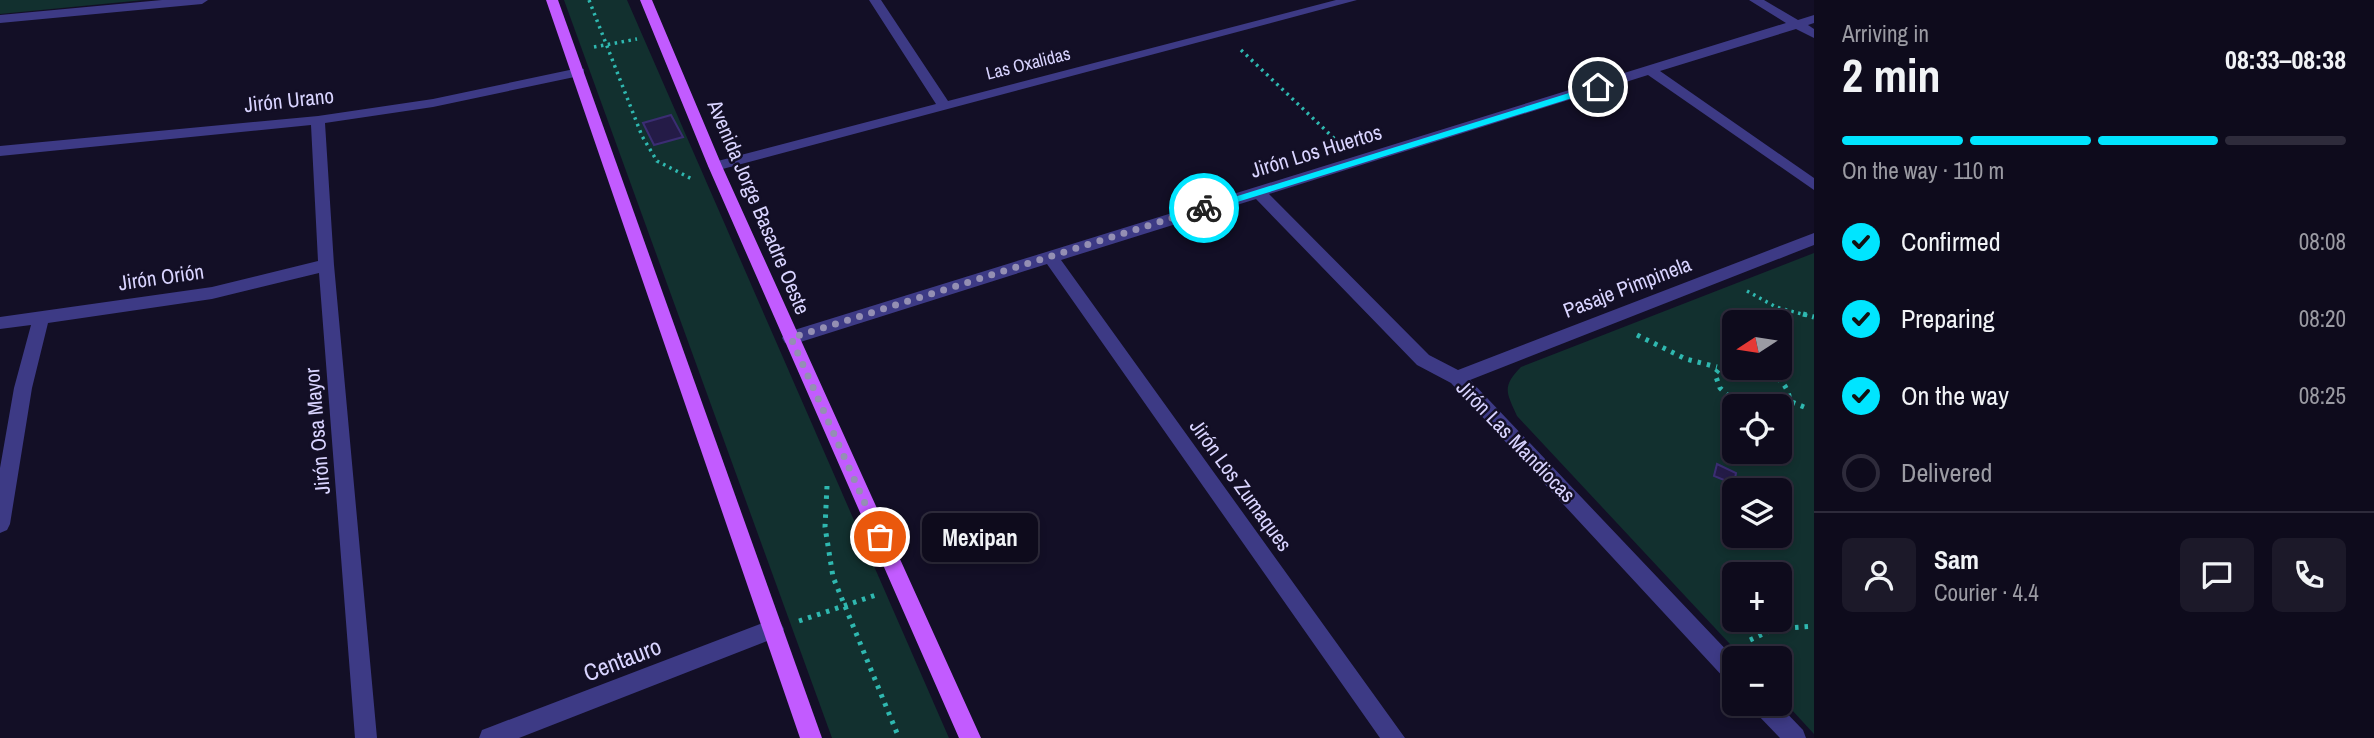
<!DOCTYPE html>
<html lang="en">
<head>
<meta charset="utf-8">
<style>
  :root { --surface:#0e0b1c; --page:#1c1929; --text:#f1f3f6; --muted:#9b9ba3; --line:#2e2b3b; --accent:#00e5ff }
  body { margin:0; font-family:"Archivo Narrow",sans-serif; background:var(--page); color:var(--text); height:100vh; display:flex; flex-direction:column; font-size:26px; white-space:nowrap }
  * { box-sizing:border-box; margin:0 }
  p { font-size:23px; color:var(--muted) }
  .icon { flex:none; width:38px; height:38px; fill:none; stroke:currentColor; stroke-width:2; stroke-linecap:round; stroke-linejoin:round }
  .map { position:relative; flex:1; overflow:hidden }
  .side { display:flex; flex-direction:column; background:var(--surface); width:560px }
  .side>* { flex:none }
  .needle { width:46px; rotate:258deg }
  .tools { position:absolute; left:1722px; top:310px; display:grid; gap:14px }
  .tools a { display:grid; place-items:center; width:70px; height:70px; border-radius:10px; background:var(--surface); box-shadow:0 4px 10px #0003,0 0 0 2px var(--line); font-size:35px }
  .pin { position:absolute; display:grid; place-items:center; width:60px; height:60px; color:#fff; margin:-30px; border:4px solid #fff; border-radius:50%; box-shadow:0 2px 7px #0007 }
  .courier { position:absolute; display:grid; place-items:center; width:70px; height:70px; margin:-35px; border:5px solid #00e5ff; border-radius:50%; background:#fff; color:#222; box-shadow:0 2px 9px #0007 }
  .bubble { position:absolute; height:49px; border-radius:10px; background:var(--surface); box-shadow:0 4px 10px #0003,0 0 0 2px var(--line); font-size:23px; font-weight:700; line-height:49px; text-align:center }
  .overview em { font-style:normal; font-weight:700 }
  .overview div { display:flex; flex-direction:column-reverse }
  .overview { display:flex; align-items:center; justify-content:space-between; height:119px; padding:0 28px }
  h1 { font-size:46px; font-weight:700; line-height:52px }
  .bar { display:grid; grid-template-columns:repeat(4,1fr); gap:10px 7px; align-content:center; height:84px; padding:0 28px }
  .bar i { height:9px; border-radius:5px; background:var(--line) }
  .bar .active { background:var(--accent) }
  .bar p { grid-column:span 4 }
  .line { display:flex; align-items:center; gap:18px; padding:0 28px; border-top:2px solid var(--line) }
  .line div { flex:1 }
  .round { display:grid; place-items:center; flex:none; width:74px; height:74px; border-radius:10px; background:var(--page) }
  ol { padding:0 28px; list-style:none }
  li { display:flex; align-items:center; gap:21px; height:77px }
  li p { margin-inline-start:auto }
  li .icon { padding:7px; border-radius:50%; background:var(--accent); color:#111; stroke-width:4 }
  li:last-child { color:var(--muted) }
  li i { width:38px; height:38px; border:4px solid var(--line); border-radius:50% }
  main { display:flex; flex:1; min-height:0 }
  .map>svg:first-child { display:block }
  .green { fill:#12302f; fill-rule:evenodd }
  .building { fill:#241b47; stroke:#3b2d73; stroke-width:2 }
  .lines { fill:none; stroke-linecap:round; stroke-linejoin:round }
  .path-far1 { stroke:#2fb8b0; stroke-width:3.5; stroke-dasharray:2.5 4.5; stroke-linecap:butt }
  .path { stroke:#2fb8b0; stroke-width:5; stroke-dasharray:3.5 6; stroke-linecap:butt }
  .minor { fill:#3d3a85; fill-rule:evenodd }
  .major { fill:#c25bff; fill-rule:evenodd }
  .route { fill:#00e5ff }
  .done { stroke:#948fb3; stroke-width:7; stroke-dasharray:0 12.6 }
  .labels { text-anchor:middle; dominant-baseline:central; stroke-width:5; stroke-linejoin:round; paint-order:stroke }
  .far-street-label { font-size:18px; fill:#d9d4ff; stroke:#130f26 }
  .street-label { font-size:21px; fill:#d9d4ff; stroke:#130f26 }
  .near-street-label { font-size:24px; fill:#d9d4ff; stroke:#130f26 }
</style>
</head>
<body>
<main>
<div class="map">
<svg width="1814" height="738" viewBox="0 0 1814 738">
  <rect width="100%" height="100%" fill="#130f26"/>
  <!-- green -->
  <g class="green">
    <polygon points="0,0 144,0 0,14"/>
    <polygon points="564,0 627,0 949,738 832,738"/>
    <path d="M1814 253V734L1780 697V658H1743L1517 416C1507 393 1501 387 1521 367ZM1734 322H1780V368H1734ZM1734 406H1780V452H1734ZM1734 490H1780V536H1734ZM1734 574H1780V620H1734Z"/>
  </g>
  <!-- building -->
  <g class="building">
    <polygon points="671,115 683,137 654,145 643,123"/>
    <polygon points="1717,464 1736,473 1734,484 1714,476"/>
  </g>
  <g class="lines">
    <!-- path-far1 -->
    <g class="path-far1">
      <polyline points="589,0 642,136 657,161 694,180"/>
      <polyline points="594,47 637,39"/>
      <polyline points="1241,50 1339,143"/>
      <polyline points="1747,291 1776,307 1809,316"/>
    </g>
    <!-- path -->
    <g class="path">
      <polyline points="1803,314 1814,317"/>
      <polyline points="1637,335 1686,359 1717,367"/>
      <polyline points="1734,361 1723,364 1715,374 1720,388 1739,406"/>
      <path d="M1762 368C1779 376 1793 389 1789 409L1780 414"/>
      <polyline points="1792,402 1809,409"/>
      <polyline points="827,486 825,527 833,577 899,738"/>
      <polyline points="799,621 876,595"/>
      <polyline points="1750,640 1774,629 1814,626"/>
    </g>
    <!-- minor -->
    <g class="minor">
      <polygon points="162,0 208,0 202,4 0,23 0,15"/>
      <polygon points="869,0 881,0 948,101 1336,0 1357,0 715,171 710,169 708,166 710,163 936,104"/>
      <polygon points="1749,0 1764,0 1798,20 1814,15 1814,23 1808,25 1814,29 1814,38 1796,29 1660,71 1814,178 1814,190 1648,75 1269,194 1429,355 1458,370 1814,233 1814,245 1470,380 1734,658 1734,684 1726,680 1451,383 1417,365 1256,199 1061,260 1405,738 1380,738 1047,264 791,345 785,343 782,338 785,333 791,331 1786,23"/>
      <polygon points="579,68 584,69 584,75 433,107 325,123 334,265 377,738 355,738 319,273 212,299 48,323 32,388 10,524 7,530 0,533 0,468 14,388 31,325 0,329 0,317 212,287 318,261 311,125 0,156 0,146 318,116 433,99"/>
      <polygon points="773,619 780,622 784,629 780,636 519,738 479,738 482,730 490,727"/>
      <polygon points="1752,704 1778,704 1803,730 1806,738 1780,738 1755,712"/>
    </g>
    <!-- major -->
    <g class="major">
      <polygon points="546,0 558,0 822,738 800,738"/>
      <polygon points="640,0 652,0 722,166 981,738 959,738 708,166"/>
    </g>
  </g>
  <!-- route -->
  <polygon class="route" points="1598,84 1601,85 1601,89 1208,211 1199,208"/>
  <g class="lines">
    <!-- done -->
    <polyline class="done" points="880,537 791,338 1204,208"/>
  </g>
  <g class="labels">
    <!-- far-street labels -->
    <g class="far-street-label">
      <text transform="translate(1028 63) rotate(-14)">Las Oxalidas</text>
    </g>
    <!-- street labels -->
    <g class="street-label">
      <text transform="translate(289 100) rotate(-6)">Jirón Urano</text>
      <text transform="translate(1316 151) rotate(-17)">Jirón Los Huertos</text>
      <text transform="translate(759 207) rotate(67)">Avenida Jorge Basadre Oeste</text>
      <text transform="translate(161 277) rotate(-8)">Jirón Orión</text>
      <text transform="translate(1627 287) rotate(-21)">Pasaje Pimpinela</text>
      <text transform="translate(317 431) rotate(-95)">Jirón Osa Mayor</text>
      <text transform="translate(1516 441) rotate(46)">Jirón Las Mandiocas</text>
      <text transform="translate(1241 485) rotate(54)">Jirón Los Zumaques</text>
    </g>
    <!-- near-street labels -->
    <g class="near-street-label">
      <text transform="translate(622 659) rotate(-21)">Centauro</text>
    </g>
  </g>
</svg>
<div class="tools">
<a><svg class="needle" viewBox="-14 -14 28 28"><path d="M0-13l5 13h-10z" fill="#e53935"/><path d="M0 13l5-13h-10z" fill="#9b9ba3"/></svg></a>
<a><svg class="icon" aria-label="locate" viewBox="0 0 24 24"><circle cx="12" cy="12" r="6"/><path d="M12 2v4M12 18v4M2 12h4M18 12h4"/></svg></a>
<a><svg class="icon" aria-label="layers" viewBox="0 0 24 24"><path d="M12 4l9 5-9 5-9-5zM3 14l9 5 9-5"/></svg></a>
<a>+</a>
<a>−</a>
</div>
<div class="pin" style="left:880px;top:537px;background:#ea580c"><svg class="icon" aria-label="bag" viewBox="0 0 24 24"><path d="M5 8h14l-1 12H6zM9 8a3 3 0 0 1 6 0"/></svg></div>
<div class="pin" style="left:1598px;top:87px;background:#1f2937"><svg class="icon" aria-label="home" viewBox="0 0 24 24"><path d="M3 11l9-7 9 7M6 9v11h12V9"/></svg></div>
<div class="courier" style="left:1204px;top:208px"><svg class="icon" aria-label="bike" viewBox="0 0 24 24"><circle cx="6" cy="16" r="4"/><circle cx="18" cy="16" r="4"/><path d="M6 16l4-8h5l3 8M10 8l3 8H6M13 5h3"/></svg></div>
<div class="bubble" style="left:922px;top:513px;width:116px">Mexipan</div>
</div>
<section class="side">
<div class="overview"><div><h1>2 min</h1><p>Arriving in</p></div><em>08:33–08:38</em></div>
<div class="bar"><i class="active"></i><i class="active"></i><i class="active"></i><i></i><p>On the way · 110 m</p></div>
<ol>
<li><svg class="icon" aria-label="check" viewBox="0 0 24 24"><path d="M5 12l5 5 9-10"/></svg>Confirmed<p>08:08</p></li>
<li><svg class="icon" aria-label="check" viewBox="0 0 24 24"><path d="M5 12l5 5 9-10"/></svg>Preparing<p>08:20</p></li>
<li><svg class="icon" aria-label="check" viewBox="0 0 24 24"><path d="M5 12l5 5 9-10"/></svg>On the way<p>08:25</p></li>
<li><i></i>Delivered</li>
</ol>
<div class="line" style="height:126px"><a class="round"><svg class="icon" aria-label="person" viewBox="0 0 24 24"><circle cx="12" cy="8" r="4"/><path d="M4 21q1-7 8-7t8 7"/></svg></a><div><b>Sam</b><p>Courier · 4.4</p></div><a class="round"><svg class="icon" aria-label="chat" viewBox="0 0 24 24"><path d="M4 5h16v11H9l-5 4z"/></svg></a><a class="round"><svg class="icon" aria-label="phone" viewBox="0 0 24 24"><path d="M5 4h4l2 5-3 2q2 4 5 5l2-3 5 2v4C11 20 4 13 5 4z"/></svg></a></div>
</section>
</main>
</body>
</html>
